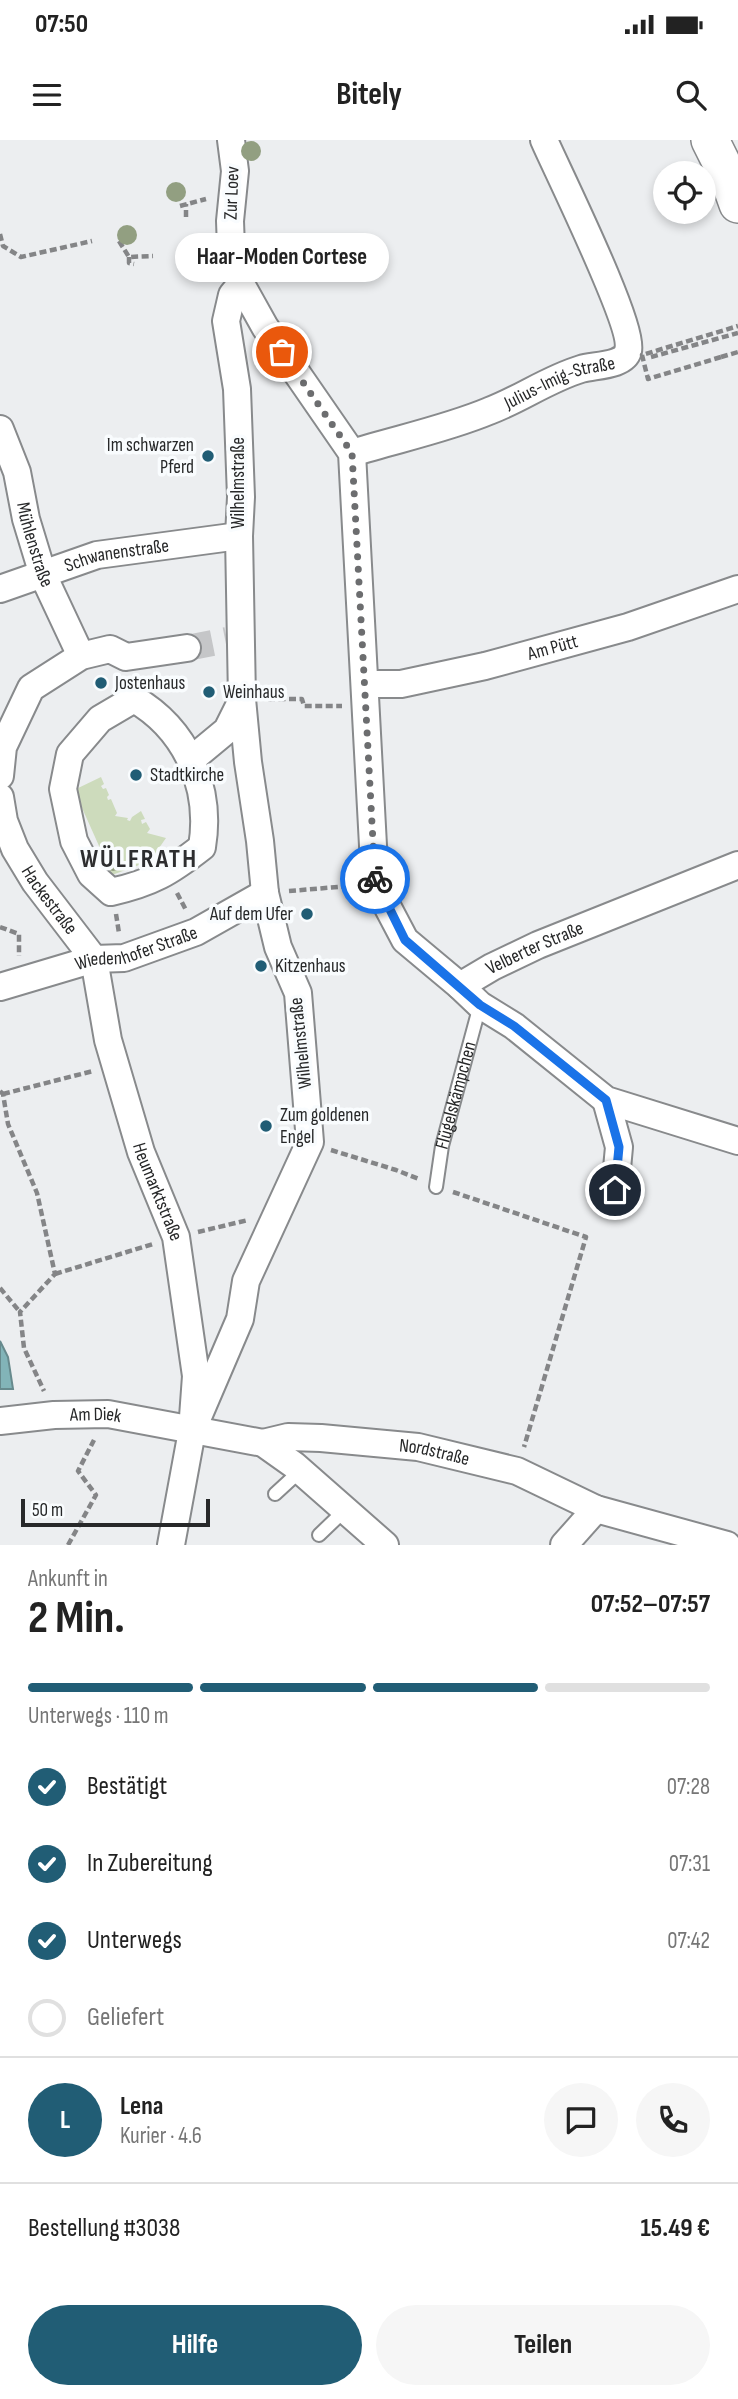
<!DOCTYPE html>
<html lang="de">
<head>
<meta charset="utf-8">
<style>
  :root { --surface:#fff; --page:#f6f6f6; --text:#222; --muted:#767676; --line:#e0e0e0; --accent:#215d75 }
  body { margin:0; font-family:"Sofia Sans Condensed",sans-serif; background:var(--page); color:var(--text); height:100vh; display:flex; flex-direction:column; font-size:26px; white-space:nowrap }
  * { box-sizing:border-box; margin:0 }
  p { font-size:23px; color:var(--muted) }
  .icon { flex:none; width:38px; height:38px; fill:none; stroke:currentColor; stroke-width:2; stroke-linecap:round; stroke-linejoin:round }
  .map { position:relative; height:1405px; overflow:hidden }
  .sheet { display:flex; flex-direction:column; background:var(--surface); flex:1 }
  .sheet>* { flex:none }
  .tools { position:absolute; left:653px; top:21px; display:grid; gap:14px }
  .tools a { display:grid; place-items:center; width:63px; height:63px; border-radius:50%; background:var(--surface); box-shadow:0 4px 10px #0003; font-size:35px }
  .scale { position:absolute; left:21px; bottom:18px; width:189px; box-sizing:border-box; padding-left:7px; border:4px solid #272829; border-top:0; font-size:19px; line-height:24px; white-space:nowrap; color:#272829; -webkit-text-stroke:5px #f9fcfe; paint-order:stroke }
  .pin { position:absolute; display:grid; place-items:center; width:60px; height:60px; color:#fff; margin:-30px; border:4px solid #fff; border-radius:50%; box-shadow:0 2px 7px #0007 }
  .courier { position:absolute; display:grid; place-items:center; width:70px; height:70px; margin:-35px; border:5px solid #1a73e8; border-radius:50%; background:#fff; color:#222; box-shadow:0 2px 9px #0007 }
  .bubble { position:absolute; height:49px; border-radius:24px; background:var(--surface); box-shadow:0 4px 10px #0003; font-size:23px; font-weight:700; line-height:49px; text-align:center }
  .headline em { font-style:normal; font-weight:700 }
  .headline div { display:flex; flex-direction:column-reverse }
  .headline { display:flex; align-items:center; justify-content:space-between; height:119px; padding:0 28px }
  h1 { font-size:46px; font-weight:700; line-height:52px }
  .bar { display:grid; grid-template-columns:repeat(4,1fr); gap:10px 7px; align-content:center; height:84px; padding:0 28px }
  .bar i { height:9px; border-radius:5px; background:var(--line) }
  .bar .selected { background:var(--accent) }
  .bar p { grid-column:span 4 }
  .line { display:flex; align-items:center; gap:18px; padding:0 28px; border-top:2px solid var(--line) }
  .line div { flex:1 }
  .round { display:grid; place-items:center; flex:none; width:74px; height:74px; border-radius:37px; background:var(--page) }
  ol { padding:0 28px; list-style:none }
  li { display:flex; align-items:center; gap:21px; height:77px }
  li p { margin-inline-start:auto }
  li .icon { padding:7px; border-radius:50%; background:var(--accent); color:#fff; stroke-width:4 }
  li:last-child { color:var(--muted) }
  li i { width:38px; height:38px; border:4px solid var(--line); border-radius:50% }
  .button { display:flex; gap:14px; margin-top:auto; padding:14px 28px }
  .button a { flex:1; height:80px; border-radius:42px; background:var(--accent); color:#fff; font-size:28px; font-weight:700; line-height:80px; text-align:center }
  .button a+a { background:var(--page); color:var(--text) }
  .status { display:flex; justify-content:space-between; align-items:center; height:49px; padding:0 35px; background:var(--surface); direction:ltr }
  .status svg { height:19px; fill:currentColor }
  header { display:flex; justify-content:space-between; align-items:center; height:91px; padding:0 28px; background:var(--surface); font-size:32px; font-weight:700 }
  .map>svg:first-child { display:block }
  .green { fill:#cddbbc }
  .water { fill:#82b4b8; stroke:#678a8d; stroke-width:2 }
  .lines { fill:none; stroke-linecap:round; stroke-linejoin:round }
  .street-tunnel { stroke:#c5c6c8; stroke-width:26; stroke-dasharray:26 13; stroke-linecap:butt }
  .lane-casing { stroke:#888a8c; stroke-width:16 }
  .street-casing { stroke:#888a8c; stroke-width:30 }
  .secondary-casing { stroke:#888a8c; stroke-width:40 }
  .path { stroke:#848587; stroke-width:4.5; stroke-dasharray:7 3.5; stroke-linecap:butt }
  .lane { stroke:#fff; stroke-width:12 }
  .street { stroke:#fff; stroke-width:26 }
  .secondary { stroke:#fff; stroke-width:37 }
  .path-bridge { stroke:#848587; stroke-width:4.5; stroke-dasharray:7 3.5; stroke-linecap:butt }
  .tree { fill:#929f81 }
  .done { stroke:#6c6d6f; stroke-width:7; stroke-dasharray:0 12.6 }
  .route { stroke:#1a73e8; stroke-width:9 }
  .poi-dot { fill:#215d75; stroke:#f9fcfe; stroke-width:2.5 }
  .labels { text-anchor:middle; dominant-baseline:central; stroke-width:7; stroke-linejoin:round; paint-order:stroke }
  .street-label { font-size:19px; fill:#272829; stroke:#f9fcfe }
  .poi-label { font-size:19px; fill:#272829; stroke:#f9fcfe; text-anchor:start }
  .district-label { font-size:26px; font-weight:bold; letter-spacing:2px; fill:#2c2d2f; stroke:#f9fcfe }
</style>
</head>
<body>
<div class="status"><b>07:50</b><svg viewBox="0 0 49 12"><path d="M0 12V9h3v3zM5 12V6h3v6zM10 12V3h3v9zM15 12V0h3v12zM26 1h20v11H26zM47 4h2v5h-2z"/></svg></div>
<header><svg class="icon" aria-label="menu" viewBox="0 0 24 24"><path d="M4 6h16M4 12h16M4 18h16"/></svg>Bitely<svg class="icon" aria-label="search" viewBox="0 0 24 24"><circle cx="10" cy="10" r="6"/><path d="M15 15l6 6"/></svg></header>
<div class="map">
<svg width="738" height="1405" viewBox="0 0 738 1405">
  <rect width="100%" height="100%" fill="#eceef0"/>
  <!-- green -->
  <polygon class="green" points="101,637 104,644 101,646 103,649 106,648 109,655 107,657 108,660 111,659 117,673 115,676 128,678 127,680 130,681 132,677 141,671 145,679 141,680 142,684 146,682 150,689 147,693 166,698 150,721 112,735 74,650"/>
  <!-- water -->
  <polygon class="water" points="0,1201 8,1217 13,1249 0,1249"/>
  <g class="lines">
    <!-- street-tunnel -->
    <polyline class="street-tunnel" points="187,508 227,500"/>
    <defs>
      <g id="lane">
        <path id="s1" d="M436 1047 442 1006 480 865"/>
        <polyline points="275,1354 300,1331"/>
        <polyline points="319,1395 345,1370"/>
      </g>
      <g id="street">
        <path id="s2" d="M231 0 235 31 230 81 231 108 241 144 265 187 352 313 375 743 405 800 460 846 492 827 538 805 738 725"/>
        <path id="s3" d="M0 289 17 332 26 379 43 435 81 516"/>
        <path id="s4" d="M352 313C397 299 446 289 489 271 521 259 548 239 581 229 594 225 624 226 628 211 635 187 558 32 544 0"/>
        <path id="s5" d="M0 449 97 415 239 396"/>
        <path id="s6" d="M365 544H401L485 526 628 487 738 449"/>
        <path d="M134 559C186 589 212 647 202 707 170 732 152 743 111 752L91 734 74 701 63 649 70 614 100 579Z"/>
        <polyline points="192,619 227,590 242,560"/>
        <polyline points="0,636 3,607 31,548 81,516 110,509 126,517 187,508"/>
        <path id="s7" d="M0 657 4 681 15 709 35 742 94 819 108 900 141 1012 176 1097 196 1236 192 1291 171 1405"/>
        <polyline points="460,846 480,865 514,886 606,960 738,1001"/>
        <path id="s8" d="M0 847 94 819 124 818 196 792 265 753"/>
        <polyline points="606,960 619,1007 615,1050"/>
        <path id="s9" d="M0 1281 54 1275 108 1274 263 1303 294 1325 385 1405"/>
        <polyline points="192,1291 240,1179 246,1141 310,1002 298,853 278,807 265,753 260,701 248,622 242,559 239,396 241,357 237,249 226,181 232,155 241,144"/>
        <path id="s10" d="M263 1303 288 1297 321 1298 418 1307 517 1331 596 1369 727 1405"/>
        <polyline points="564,1405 596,1369"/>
      </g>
      <polyline id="secondary" points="710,0 728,36 738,64"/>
    </defs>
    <!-- lane casing -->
    <use href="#lane" class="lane-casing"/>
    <!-- street casing -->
    <use href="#street" class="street-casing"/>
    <!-- secondary casing -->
    <use href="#secondary" class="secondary-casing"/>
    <!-- path -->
    <g class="path">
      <polyline points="180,66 206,59"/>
      <polyline points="186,77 186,64"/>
      <polyline points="0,94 3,106 21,117 92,101"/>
      <polyline points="119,101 129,117 153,116"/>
      <polyline points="129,117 129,123 134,124"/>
      <polyline points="651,217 738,193"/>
      <polyline points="721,217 738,212"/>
      <polyline points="268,559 302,559 304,566 342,566"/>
      <polyline points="289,751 350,746"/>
      <polyline points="177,753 186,770"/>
      <polyline points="116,774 119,793"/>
      <polyline points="0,787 19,794 19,816"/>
      <polyline points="0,951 3,954 8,984 37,1053 55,1134 20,1172 24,1208 44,1251"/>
      <polyline points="3,954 93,931"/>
      <polyline points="331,1010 396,1030 419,1039"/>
      <polyline points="453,1052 586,1097 524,1307"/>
      <polyline points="198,1092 248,1080"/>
      <polyline points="55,1134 153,1104"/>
      <polyline points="0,1148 20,1172"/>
      <polyline points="68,1405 96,1355 78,1331 94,1300"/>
    </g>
    <!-- lane -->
    <use href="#lane" class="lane"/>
    <!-- street -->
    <use href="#street" class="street"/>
    <!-- secondary -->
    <use href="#secondary" class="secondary"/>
    <!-- path-bridge -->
    <polyline class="path-bridge" points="721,217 648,239 642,215 738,186"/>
  </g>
  <!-- trees -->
  <g class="tree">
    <circle cx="251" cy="11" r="10"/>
    <circle cx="176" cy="52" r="10"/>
    <circle cx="127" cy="95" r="10"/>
    <circle cx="113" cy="721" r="10"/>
  </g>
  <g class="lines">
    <!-- done -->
    <polyline class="done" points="282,212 352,313 375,739"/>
    <!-- route -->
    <polyline class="route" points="375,739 405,800 480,865 514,886 606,960 619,1007 615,1050"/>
  </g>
  <!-- markers -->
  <g class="poi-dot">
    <circle cx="208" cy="316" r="7"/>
    <circle cx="101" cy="543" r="7"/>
    <circle cx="209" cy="552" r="7"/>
    <circle cx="136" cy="635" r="7"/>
    <circle cx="307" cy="774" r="7"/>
    <circle cx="261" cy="826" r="7"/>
    <circle cx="266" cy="986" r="7"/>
  </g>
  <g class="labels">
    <!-- street labels -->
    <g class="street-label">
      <text transform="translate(232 53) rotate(-88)">Zur Loev</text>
      <text stroke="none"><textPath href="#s4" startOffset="220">Julius-Imig-Straße</textPath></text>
      <text transform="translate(238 343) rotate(-90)">Wilhelmstraße</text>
      <text stroke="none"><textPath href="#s3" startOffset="121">Mühlenstraße</textPath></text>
      <text stroke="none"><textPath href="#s5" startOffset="122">Schwanenstraße</textPath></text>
      <text stroke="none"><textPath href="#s6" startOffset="192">Am Pütt</textPath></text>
      <text stroke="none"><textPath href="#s7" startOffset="116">Hackestraße</textPath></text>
      <text stroke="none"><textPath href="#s8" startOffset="142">Wiedenhofer Straße</textPath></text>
      <text stroke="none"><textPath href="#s2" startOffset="999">Velberter Straße</textPath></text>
      <text transform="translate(301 903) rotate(-96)">Wilhelmstraße</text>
      <text stroke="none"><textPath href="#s1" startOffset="94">Flügelskämpchen</textPath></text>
      <text stroke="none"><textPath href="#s7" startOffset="432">Heumarktstraße</textPath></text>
      <text stroke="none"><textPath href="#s9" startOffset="96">Am Diek</textPath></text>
      <text stroke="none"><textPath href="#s10" startOffset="173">Nordstraße</textPath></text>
    </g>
    <!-- poi labels -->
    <g class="poi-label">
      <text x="194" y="305" text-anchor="end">Im schwarzen<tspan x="194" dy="22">Pferd</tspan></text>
      <text x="115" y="543">Jostenhaus</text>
      <text x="223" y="552">Weinhaus</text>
      <text x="150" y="635">Stadtkirche</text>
      <text x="293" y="774" text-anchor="end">Auf dem Ufer</text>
      <text x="275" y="826">Kitzenhaus</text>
      <text x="280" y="975">Zum goldenen<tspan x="280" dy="22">Engel</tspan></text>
    </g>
    <!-- district labels -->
    <g class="district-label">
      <text x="139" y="719">WÜLFRATH</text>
    </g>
  </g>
</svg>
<div class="tools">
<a><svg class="icon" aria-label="locate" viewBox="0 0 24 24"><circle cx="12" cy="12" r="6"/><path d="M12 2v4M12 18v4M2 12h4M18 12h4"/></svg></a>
</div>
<div class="scale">50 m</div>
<div class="pin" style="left:282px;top:212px;background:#ea580c"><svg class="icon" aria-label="bag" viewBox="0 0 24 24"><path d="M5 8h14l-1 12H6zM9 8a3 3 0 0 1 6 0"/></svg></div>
<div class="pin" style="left:615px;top:1050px;background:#1f2937"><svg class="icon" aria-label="home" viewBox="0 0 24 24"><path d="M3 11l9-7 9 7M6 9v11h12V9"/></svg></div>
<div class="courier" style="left:375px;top:739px"><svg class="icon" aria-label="bike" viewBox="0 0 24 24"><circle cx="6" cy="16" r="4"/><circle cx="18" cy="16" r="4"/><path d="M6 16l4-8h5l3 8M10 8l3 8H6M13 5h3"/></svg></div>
<div class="bubble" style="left:175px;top:93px;width:214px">Haar-Moden Cortese</div>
</div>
<section class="sheet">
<div class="headline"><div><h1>2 Min.</h1><p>Ankunft in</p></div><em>07:52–07:57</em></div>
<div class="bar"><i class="selected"></i><i class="selected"></i><i class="selected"></i><i></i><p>Unterwegs · 110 m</p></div>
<ol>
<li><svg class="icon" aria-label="check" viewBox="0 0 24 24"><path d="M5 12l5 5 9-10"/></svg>Bestätigt<p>07:28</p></li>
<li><svg class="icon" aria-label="check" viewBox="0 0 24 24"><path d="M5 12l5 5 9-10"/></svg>In Zubereitung<p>07:31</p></li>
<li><svg class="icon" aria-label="check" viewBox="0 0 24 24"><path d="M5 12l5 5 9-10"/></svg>Unterwegs<p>07:42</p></li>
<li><i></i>Geliefert</li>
</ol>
<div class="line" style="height:126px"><b class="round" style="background:var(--accent);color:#fff">L</b><div><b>Lena</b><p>Kurier · 4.6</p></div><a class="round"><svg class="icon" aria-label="chat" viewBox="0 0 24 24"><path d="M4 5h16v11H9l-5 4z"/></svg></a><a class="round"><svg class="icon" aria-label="phone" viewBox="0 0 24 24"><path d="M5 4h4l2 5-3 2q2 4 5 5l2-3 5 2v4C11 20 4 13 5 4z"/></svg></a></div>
<div class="line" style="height:91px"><div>Bestellung #3038</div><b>15.49 €</b></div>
<div class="button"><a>Hilfe</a><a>Teilen</a></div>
</section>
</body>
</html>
